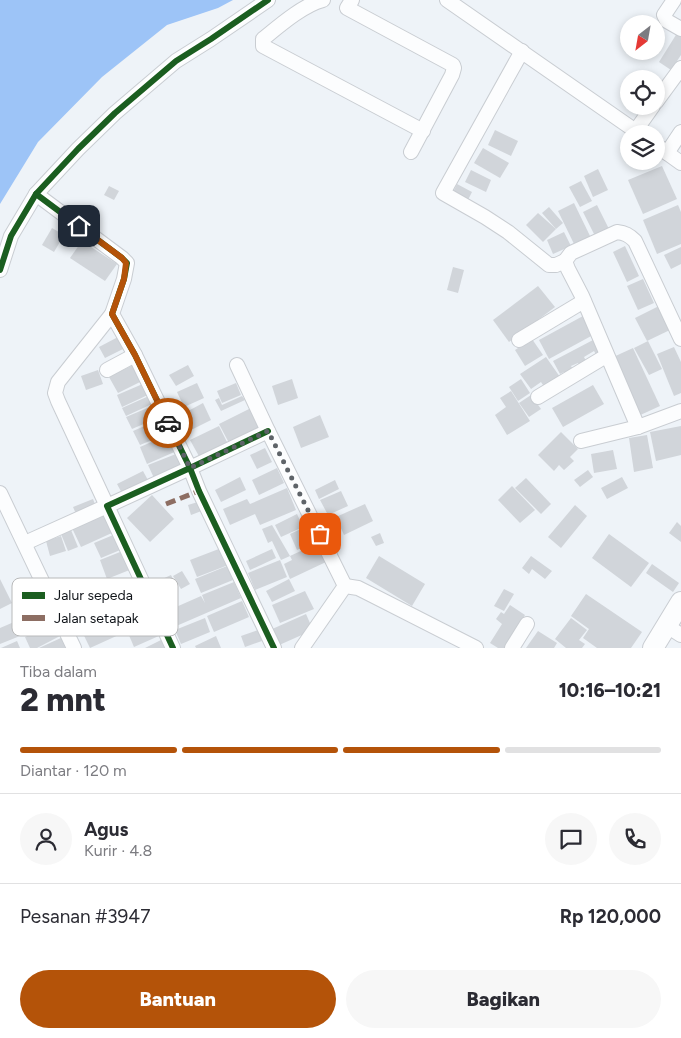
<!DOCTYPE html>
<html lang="id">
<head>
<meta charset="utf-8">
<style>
  :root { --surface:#fff; --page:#f7f7f7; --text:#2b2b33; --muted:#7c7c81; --line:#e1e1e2; --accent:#b45309 }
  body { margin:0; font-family:Figtree,sans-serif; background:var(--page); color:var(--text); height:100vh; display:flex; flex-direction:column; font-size:19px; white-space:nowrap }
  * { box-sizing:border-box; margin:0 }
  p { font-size:16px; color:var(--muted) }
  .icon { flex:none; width:28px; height:28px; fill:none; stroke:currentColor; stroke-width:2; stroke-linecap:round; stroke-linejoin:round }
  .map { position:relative; height:648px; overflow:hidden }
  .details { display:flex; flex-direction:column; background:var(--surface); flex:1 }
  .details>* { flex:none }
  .needle { width:32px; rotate:211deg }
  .controls { position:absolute; left:620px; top:15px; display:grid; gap:10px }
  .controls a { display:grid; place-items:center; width:45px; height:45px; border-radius:50%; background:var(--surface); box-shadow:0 2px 8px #0003; font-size:25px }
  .pin { position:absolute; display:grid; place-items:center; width:42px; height:42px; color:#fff; margin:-21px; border-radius:10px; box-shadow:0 2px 8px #0006 }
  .courier { position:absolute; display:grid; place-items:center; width:50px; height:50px; margin:-25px; border:4px solid #b45309; border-radius:50%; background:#fff; color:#222; box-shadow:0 1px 6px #0007 }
  .summary em { font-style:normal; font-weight:800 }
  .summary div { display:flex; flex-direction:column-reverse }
  .summary { display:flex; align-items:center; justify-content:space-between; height:85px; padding:0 20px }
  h1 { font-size:32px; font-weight:800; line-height:38px }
  .bar { display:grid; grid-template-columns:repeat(4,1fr); gap:8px 5px; align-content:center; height:60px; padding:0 20px }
  .bar i { height:6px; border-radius:4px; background:var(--line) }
  .bar .current { background:var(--accent) }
  .bar p { grid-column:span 4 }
  .line { display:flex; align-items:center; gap:12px; padding:0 20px; border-top:1px solid var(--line) }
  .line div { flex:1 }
  .round { display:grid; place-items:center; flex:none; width:52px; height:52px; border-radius:26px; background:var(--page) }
  .button { display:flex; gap:10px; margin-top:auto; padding:10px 20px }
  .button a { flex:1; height:58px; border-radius:30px; background:var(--accent); color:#fff; font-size:20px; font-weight:800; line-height:58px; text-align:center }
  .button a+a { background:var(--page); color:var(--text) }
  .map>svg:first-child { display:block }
  .water { fill:#9dc4f7 }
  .building { fill:#d1d5da }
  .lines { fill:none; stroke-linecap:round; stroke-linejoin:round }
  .street-casing { stroke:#c9cdd2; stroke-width:16 }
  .secondary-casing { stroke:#c9cdd2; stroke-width:22 }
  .street { stroke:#fcfdfe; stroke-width:14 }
  .secondary { stroke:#fcfdfe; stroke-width:20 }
  .quiet { stroke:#8d6e63; stroke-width:5; stroke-dasharray:10 5; stroke-linecap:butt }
  .cycleway-casing { stroke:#fff; stroke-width:9 }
  .cycleway { stroke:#1b5e20; stroke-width:6 }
  .done { stroke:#5e6368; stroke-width:5; stroke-dasharray:0 9 }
  .route { stroke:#b45309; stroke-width:6 }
  .key { fill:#fff; stroke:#b8b9ba; stroke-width:1 }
  .key-label { font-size:14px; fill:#11151a }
</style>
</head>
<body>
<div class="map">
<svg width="681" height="648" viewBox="0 0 681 648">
  <rect width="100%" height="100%" fill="#eef3f8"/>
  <!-- water -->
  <polygon class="water" points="0,0 233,0 218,8 167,25 102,77 38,142 0,204"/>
  <!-- building -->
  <g class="building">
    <polygon points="679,30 681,32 681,55 671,70 659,62"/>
    <polygon points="495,130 518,141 511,156 488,145"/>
    <polygon points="483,148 509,163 500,178 474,163"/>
    <polygon points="662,166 677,199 643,214 628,180"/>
    <polygon points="598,169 608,190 593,197 584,176"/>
    <polygon points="471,170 491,180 486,192 465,182"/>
    <polygon points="581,181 592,201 580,207 569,187"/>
    <polygon points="457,184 472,192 467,202 452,194"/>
    <polygon points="109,186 119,191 114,200 104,195"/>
    <polygon points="574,203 591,238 575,246 558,211"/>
    <polygon points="597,205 609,229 595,236 583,212"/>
    <polygon points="678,205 681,212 681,244 657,254 643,220"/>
    <polygon points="549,207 563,223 556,229 542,213"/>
    <polygon points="538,213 556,229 543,242 526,225"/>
    <polygon points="52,228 64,235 54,252 42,245"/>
    <polygon points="564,232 571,246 553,254 547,240"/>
    <polygon points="82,241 117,264 105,281 70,258"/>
    <polygon points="625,246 639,276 627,282 613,252"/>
    <polygon points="681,247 681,264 671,269 664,255"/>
    <polygon points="453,267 464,270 458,293 447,290"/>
    <polygon points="643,279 654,303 638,310 627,286"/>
    <polygon points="538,286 555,307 509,342 493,320"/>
    <polygon points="661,305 672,329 647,341 635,318"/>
    <polygon points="583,316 593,335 549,359 539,340"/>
    <polygon points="118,337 123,349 105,358 99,347"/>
    <polygon points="532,339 543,355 525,366 515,350"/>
    <polygon points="593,340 601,354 597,356 594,351 584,357 587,363 580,366 578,363 571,366 574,371 566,375 564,372 560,374 553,361"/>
    <polygon points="648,341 662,369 649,375 634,348"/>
    <polygon points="674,347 681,362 681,393 674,396 657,354"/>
    <polygon points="633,348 660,406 636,417 609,359"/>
    <polygon points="546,357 560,377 545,388 541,382 531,389 520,374"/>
    <polygon points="137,363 146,379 118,393 109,377"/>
    <polygon points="188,365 194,376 176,386 169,375"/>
    <polygon points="98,370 103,384 86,390 81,376"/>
    <polygon points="292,379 298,398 278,405 272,386"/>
    <polygon points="521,379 530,393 518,401 509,387"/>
    <polygon points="145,383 150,394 122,407 117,395"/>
    <polygon points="197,383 204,398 184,407 177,392"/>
    <polygon points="236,383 241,395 222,403 217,391"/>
    <polygon points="593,385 604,404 563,427 552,408"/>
    <polygon points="511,391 530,421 507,435 495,415 506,407 500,398"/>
    <polygon points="151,395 154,403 126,416 122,408"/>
    <polygon points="531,395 541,409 529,417 519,403"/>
    <polygon points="242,396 245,400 221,411 215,400 219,398 222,405"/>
    <polygon points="203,403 211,420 185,433 177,417"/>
    <polygon points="157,404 162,416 132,429 126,417"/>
    <polygon points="253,407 262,426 229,443 219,424"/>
    <polygon points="320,415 329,437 301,448 293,427"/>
    <polygon points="163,418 169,433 140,445 133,431"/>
    <polygon points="219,426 228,444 200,458 190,440"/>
    <polygon points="681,426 681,455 656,461 650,432"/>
    <polygon points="561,432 578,449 570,457 574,461 564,470 559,465 554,471 538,455"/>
    <polygon points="172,433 179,450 147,464 140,447"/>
    <polygon points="647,435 653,468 634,472 629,438"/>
    <polygon points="265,448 272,462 257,469 250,455"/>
    <polygon points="613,450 617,469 594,473 591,454"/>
    <polygon points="181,452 186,465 154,478 148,465"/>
    <polygon points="277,468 284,483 259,495 252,480"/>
    <polygon points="588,470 593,477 580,487 574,480"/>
    <polygon points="143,471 149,482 123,495 117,484"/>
    <polygon points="240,477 246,490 221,502 215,490"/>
    <polygon points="622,477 628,488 607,499 601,488"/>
    <polygon points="526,478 551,504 541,514 515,488"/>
    <polygon points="335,480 339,489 319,499 315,490"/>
    <polygon points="512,486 535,510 520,523 498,500"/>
    <polygon points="287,488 296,510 260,525 255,514 230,525 223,509 247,499 250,504"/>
    <polygon points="341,491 348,506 328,515 320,500"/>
    <polygon points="152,495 174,519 150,542 127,518"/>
    <polygon points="93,499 96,507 77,516 73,507"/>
    <polygon points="201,501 204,510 191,515 188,505"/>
    <polygon points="365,504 373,521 344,535 336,517"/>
    <polygon points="575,505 587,516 561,548 548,537"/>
    <polygon points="106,513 114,532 81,547 72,528"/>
    <polygon points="297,514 303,527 281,537 275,525"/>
    <polygon points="677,522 681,526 681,542 669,533"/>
    <polygon points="272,525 290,556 281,560 272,541 268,543 262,529"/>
    <polygon points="305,527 312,543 297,550 290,534"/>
    <polygon points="71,530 78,547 68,551 61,534"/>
    <polygon points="118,533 125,548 101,558 94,543"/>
    <polygon points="380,533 384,543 376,546 371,537"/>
    <polygon points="609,534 649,563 631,587 592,558"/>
    <polygon points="61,536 66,551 50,556 46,541"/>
    <polygon points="318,543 326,562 290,579 284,564 292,560 290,556"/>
    <polygon points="224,547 231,564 197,577 190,560"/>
    <polygon points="272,549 276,558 250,570 246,561"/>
    <polygon points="125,550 132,569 107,579 100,560"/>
    <polygon points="379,556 425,584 412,606 366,578"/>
    <polygon points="531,556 552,571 545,579 532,569 529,574 522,568"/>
    <polygon points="280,560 287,577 255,590 248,573"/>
    <polygon points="652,564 679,583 673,592 646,573"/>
    <polygon points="227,566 233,580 201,593 195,579"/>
    <polygon points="182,571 190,584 181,589 173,576"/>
    <polygon points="171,575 176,585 165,590 160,580"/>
    <polygon points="0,579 12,603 0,609"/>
    <polygon points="289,579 295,591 272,602 266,591"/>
    <polygon points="234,582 241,598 174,627 167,611 201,596 205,603 202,595"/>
    <polygon points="504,589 514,594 504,611 494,606"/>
    <polygon points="305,591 314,609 280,623 272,605"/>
    <polygon points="586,594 642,632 631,648 597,648 583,638 589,629 571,616"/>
    <polygon points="120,597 134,628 90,648 75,617"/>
    <polygon points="242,601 249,617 214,632 207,616"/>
    <polygon points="510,605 525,615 506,648 498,648 490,643 502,624 496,619 501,612 504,614"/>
    <polygon points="306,614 313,630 277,646 270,630"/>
    <polygon points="205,618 210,632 181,644 175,630"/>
    <polygon points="571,618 587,630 579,640 585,644 582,648 566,648 555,639"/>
    <polygon points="154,621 161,635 134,647 128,633"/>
    <polygon points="14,622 20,636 0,644 0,628"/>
    <polygon points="53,623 60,636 37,648 30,648 25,637"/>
    <polygon points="258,630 262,641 245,647 241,636"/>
    <polygon points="538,631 557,643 554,648 526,648"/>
    <polygon points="216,636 221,648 196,648 195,646"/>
    <polygon points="63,637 68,648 39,648"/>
    <polygon points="165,638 166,648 145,648"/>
    <polygon points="17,641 20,648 1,648"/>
  </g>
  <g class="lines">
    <defs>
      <g id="street">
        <path d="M323 0C303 5 279 26 263 39V46L423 131"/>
        <polyline points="352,0 347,8 453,65 454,68 452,75 411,152"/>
        <polyline points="447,0 640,134"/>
        <polyline points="674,0 664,15 667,21 681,29"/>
        <polyline points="522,51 443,193 485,217 508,232 549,265 556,265 565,261"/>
        <polyline points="656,102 681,68"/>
        <polyline points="636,130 653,106"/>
        <polyline points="656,145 681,163"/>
        <polyline points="667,153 681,132"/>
        <polyline points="36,194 122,258 127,263 124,279 112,314 135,355 190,468 268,431"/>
        <polyline points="0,270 11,236 36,194 78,149 115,113 176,61 211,39 268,0"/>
        <polyline points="519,340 584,301"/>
        <polyline points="237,365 268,431 345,586"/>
        <polyline points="107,370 135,355"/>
        <polyline points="538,397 606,356"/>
        <path d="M638 427 582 296 568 269 565 261 571 253 617 232C625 233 629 235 635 241L681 339"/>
        <polyline points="581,441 638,427 681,411"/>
        <polyline points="0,493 74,648"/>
        <polyline points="25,543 107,506 58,401 55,393 58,382 112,314"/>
        <polyline points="667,626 681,635"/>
        <polyline points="173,648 107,506 190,468 199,491 274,648"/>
        <polyline points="302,648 345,586 358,588 370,594 476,648"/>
        <polyline points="512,648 527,624"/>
      </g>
      <polyline id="secondary" points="653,648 681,602"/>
    </defs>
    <!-- street casing -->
    <use href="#street" class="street-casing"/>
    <!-- secondary casing -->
    <use href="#secondary" class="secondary-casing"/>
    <!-- street -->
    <use href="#street" class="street"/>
    <!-- secondary -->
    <use href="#secondary" class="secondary"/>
    <!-- quiet -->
    <polyline class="quiet" points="166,504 199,491"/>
    <defs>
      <g id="cycleway">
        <polyline points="36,194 122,258 127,263 124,279 112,314 135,355 190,468 268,431"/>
        <polyline points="0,270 11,236 36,194 78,149 115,113 176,61 211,39 268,0"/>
        <polyline points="173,648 107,506 190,468 199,491 274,648"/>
      </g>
    </defs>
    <!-- cycleway casing -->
    <use href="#cycleway" class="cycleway-casing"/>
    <!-- cycleway -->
    <use href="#cycleway" class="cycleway"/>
  </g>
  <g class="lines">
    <!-- done -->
    <polyline class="done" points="168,423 190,468 268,431 320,534"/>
    <!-- route -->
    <polyline class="route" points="79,226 122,258 126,263 124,279 112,314 135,355 168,423"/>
  </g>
  <!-- legend -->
  <rect x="12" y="578" width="166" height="58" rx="8" class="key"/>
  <rect x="22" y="592" width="23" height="7" fill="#1b5e20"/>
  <rect x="22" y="615" width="23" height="6" fill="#8d6e63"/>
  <g class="key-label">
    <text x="54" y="600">Jalur sepeda</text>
    <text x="54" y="623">Jalan setapak</text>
  </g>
</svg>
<div class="controls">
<a><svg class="needle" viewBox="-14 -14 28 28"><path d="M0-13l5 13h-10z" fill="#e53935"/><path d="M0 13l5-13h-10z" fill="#7c7c81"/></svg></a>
<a><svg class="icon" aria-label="locate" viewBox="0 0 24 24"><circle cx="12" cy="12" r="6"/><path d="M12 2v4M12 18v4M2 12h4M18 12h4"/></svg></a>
<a><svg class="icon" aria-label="layers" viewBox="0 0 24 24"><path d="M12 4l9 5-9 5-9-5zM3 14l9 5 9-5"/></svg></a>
</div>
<div class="pin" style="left:320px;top:534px;background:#ea580c"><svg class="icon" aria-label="bag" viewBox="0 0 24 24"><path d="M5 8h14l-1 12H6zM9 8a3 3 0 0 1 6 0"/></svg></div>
<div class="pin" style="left:79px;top:226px;background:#1f2937"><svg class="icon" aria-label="home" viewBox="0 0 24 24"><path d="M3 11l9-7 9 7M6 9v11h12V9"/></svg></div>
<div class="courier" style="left:168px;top:423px"><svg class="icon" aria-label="car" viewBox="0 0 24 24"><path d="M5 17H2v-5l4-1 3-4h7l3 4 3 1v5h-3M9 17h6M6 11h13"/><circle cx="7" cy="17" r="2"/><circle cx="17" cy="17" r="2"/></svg></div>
</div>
<section class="details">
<div class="summary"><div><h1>2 mnt</h1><p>Tiba dalam</p></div><em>10:16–10:21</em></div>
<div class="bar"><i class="current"></i><i class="current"></i><i class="current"></i><i></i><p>Diantar · 120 m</p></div>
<div class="line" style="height:90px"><a class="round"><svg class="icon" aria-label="person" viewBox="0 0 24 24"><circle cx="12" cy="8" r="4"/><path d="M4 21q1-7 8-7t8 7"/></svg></a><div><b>Agus</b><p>Kurir · 4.8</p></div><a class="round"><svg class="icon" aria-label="chat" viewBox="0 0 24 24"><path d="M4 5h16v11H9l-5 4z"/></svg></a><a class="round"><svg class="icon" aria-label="phone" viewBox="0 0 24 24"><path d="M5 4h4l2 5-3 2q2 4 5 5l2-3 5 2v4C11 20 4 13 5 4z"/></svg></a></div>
<div class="line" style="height:65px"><div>Pesanan #3947</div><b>Rp 120,000</b></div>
<div class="button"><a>Bantuan</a><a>Bagikan</a></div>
</section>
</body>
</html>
